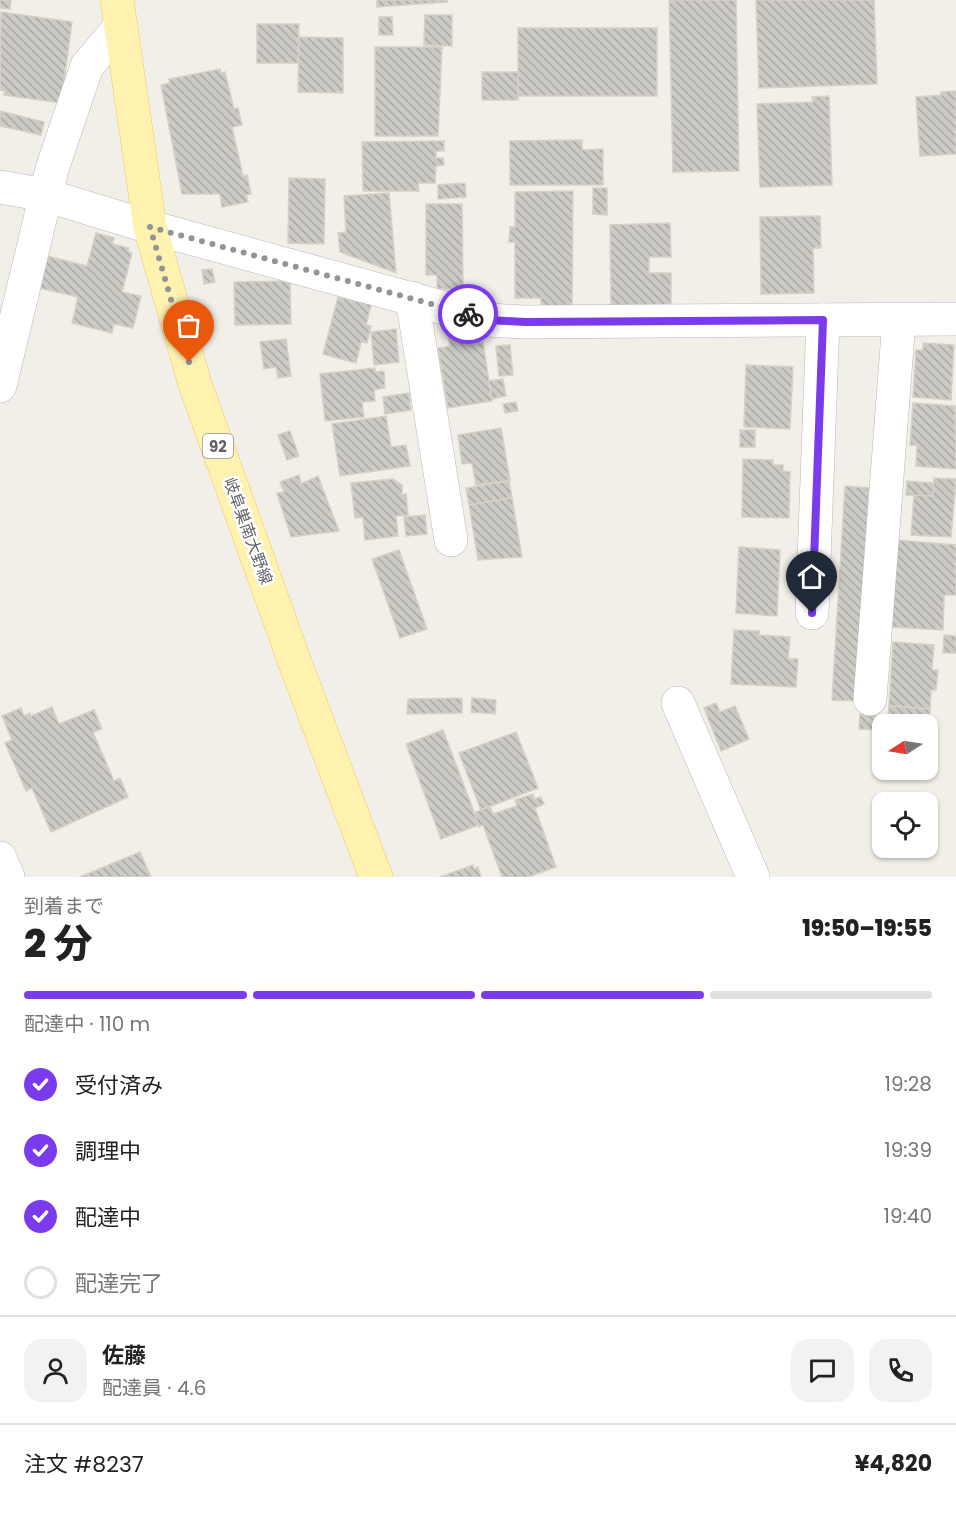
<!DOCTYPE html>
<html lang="ja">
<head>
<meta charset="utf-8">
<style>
  :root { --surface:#fff; --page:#f2f2f2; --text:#222; --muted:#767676; --line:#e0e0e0; --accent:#7c3aed }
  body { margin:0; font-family:Poppins,"Noto Sans JP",sans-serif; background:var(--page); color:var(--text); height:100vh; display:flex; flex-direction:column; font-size:22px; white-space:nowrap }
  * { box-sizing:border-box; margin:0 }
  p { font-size:20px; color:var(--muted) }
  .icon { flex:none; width:33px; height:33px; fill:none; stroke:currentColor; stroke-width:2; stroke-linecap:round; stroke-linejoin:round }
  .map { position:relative; height:877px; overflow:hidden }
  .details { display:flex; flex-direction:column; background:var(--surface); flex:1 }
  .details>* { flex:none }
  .needle { width:39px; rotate:258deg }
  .controls { position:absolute; left:872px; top:714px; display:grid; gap:12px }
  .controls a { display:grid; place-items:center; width:66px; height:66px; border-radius:12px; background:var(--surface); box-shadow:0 2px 4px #0004; font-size:30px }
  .pin { position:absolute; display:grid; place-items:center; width:51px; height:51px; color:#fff; margin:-62px -26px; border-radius:50% 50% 50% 0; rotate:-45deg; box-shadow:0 0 6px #0007 }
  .pin .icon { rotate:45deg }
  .courier { position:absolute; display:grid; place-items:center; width:60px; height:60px; margin:-30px; border:4px solid #7c3aed; border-radius:50%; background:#fff; color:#222; box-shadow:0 2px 8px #0007 }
  .head em { font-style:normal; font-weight:800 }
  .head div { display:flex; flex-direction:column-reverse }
  .head { display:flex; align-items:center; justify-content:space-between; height:102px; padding:0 24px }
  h1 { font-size:39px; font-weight:800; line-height:45px }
  .bar { display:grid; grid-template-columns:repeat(4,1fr); gap:9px 6px; align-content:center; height:72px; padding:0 24px }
  .bar i { height:8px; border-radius:4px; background:var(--line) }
  .bar .active { background:var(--accent) }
  .bar p { grid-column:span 4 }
  .line { display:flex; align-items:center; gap:15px; padding:0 24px; border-top:2px solid var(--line) }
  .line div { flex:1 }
  .round { display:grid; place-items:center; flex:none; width:63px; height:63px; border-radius:18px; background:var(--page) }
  ol { padding:0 24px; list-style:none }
  li { display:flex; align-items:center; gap:18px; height:66px }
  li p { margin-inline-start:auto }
  li .icon { padding:6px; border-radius:50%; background:var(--accent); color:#fff; stroke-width:4 }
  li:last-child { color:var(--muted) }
  li i { width:33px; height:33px; border:3px solid var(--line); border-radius:50% }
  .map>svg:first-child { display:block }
  .building { fill:url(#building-back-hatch); stroke:#d6d1c6; stroke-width:1.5 }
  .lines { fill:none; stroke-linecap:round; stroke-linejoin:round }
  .street-casing { stroke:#b5b8bc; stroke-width:34 }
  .primary-casing { stroke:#f2c960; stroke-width:34 }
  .street { stroke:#fff; stroke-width:33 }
  .primary { stroke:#fff2af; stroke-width:33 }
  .done { stroke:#929495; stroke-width:6; stroke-dasharray:0 10.8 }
  .route { stroke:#7c3aed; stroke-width:8 }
  .labels { text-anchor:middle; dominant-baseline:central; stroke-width:5; stroke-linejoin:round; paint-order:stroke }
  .shield { fill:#fff; stroke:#8f9295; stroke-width:1.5 }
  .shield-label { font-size:15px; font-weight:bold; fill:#5f6368 }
  .street-label { font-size:16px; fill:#5f6368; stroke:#fff }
</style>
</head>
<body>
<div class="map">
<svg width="956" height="877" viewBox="0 0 956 877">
  <defs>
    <pattern id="building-back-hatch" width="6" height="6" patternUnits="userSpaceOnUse" patternTransform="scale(1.5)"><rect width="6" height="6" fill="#cccac5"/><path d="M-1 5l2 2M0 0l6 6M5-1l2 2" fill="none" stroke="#a9a8a4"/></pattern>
  </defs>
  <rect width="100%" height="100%" fill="#f1efe8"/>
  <!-- building -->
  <g class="building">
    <polygon points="0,0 11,0 10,9 0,8"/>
    <polygon points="377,0 447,0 447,2 377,7"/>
    <polygon points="669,0 736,0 739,171 673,172"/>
    <polygon points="756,0 874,0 877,84 759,88"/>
    <polygon points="1,12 72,22 61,103 4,95 5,91 0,90"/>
    <polygon points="425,15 452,15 452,46 424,45"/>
    <polygon points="379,17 392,17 393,35 379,35"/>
    <polygon points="257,24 299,24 298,63 257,63"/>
    <rect x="518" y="28" width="139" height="68"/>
    <polygon points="299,37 343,38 343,93 298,92"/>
    <polygon points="375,47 442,47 438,136 375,136"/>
    <polygon points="220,69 221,73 225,72 234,109 238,108 242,125 232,127 243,176 247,175 251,194 246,195 248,202 222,207 220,194 182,194 161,85 170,83 169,79"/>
    <rect x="482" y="72" width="36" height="28"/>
    <polygon points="956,91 956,154 920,156 916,97 941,95 941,92"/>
    <polygon points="829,96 832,185 760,187 757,104 813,102 812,97"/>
    <polygon points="0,111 44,122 41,135 0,126"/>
    <polygon points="582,140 582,150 603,149 603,185 510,185 510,141"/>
    <polygon points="444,141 444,151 436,151 436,158 443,158 444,165 436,166 435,183 418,183 419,191 363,191 362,142"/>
    <polygon points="289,178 325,179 324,244 288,243"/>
    <polygon points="465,183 466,197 438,199 438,185"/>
    <polygon points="593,188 607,188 607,215 593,214"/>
    <polygon points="573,191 572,308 541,308 541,298 515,298 515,242 509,242 510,227 515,227 515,192"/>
    <polygon points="389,193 396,273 340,252 338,233 346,232 344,196"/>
    <polygon points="426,204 462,204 463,288 437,289 437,275 426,275"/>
    <polygon points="820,216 821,248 813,248 814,293 761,294 760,217"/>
    <polygon points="670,223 671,257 649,257 649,273 671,273 671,311 611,312 610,225"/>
    <polygon points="96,233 114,238 112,244 129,248 128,252 132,253 122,292 141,296 133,328 114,324 112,333 72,323 78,297 39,288 47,256 87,266"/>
    <polygon points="212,269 215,282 204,284 202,270"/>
    <polygon points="290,281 291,324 235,325 234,282"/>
    <polygon points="338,297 371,305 366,325 371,326 367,343 361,342 356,363 323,354"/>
    <polygon points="396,329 399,362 374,365 371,332"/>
    <polygon points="468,333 470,344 483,342 492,401 448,408 438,348 450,346 448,337"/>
    <polygon points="286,339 291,376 278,378 276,367 264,369 260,342"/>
    <polygon points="923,343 954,345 951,400 913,397 916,350 923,350"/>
    <polygon points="510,345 513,375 499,376 496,346"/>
    <polygon points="746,365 793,367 790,429 744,427"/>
    <polygon points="375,368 375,372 384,371 385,388 374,390 375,401 362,402 364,417 325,421 320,374"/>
    <polygon points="503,379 506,396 492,399 489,381"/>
    <polygon points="409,393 411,410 385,414 383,397"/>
    <polygon points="516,402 518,411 505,413 503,404"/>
    <polygon points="913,403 955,406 956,469 916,466 917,445 910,445"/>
    <polygon points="386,416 391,447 406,445 410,466 340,476 332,424"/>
    <polygon points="501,428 510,480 476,485 472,463 462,464 458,435"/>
    <rect x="740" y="430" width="15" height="17"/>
    <polygon points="290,431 299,456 287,460 278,435"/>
    <polygon points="743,459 773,460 773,465 783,465 783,471 790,472 789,518 742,517"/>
    <polygon points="299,475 301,484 318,476 339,531 291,537 277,493 284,492 280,482"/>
    <polygon points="934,478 956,479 951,537 911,535 914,495 933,496"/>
    <polygon points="393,479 402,485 402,495 406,494 408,515 396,516 398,536 365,540 363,517 355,518 351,483"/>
    <polygon points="509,481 512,498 469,505 466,488"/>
    <polygon points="907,481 933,483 933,496 906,495"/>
    <polygon points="845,486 869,488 856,701 832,700"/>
    <polygon points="512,498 522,557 478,560 469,505"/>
    <polygon points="425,515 427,534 406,536 404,517"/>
    <polygon points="896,540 956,545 956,595 944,595 943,630 890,627"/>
    <polygon points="739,547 780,550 777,616 736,613"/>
    <polygon points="399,550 427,629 400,638 372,559"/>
    <polygon points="734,630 759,631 759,635 790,637 788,659 798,659 796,687 731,684"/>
    <polygon points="944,635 956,636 956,653 943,653"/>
    <polygon points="893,642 934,645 932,670 938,670 936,690 931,690 930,709 889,706"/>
    <polygon points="462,698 462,713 407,714 408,699"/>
    <polygon points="472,698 496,700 495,714 471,712"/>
    <polygon points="716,703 720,712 735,706 749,739 721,751 704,708"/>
    <polygon points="889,706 930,709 927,756 927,724 888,724"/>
    <polygon points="52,707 59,724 94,710 102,729 93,732 114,781 120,778 128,797 51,832 32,788 26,791 5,743 12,740 2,716 21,708 24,716 30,713 31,716"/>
    <polygon points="860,714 876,715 876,730 859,729"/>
    <polygon points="443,730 479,825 441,839 406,744"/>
    <polygon points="516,732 538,788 481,810 459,753"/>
    <polygon points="533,794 534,799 541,797 544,804 535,808 556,867 528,877 502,877 483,825 479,827 474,813 490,806 493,814 517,806 515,800"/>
    <polygon points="140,852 151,877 80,877"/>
    <polygon points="473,865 474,869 478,867 481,877 440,877"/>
  </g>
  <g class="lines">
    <defs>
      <g id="street">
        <polyline points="0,187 45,195 150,227 488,320 524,322 956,319"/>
        <polyline points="412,298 451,540"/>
        <polyline points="0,386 52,169 87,66 121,26"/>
        <polyline points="812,613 823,320"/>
        <polyline points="870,699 899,320"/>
        <polyline points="678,703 753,877"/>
        <polyline points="0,858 8,877"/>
      </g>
      <polyline id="primary" points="117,0 150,227 195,384 294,660 376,877"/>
    </defs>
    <!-- street casing -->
    <use href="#street" class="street-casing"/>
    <!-- primary casing -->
    <use href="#primary" class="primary-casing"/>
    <!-- street -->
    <use href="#street" class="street"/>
    <!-- primary -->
    <use href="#primary" class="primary"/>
  </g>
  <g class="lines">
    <!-- done -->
    <polyline class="done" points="189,362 150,227 468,314"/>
    <!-- route -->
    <polyline class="route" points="468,314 488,320 525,322 823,320 812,613"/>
  </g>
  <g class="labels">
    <!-- shield labels -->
    <rect class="shield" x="203" y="434" width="30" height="24" rx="4.5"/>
    <g class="shield-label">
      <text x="218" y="446">92</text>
    </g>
    <!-- street labels -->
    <g class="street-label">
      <text transform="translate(248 531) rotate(70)">岐阜巣南大野線</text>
    </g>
  </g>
</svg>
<div class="controls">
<a><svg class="needle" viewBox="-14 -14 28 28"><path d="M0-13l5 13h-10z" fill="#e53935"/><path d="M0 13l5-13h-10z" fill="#767676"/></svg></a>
<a><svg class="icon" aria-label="locate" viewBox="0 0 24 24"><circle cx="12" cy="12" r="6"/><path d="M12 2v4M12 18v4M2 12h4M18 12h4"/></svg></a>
</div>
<div class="pin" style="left:189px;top:362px;background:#ea580c"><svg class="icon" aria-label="bag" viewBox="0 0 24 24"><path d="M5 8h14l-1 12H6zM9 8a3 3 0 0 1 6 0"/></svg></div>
<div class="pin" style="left:812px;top:613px;background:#1f2937"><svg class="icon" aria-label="home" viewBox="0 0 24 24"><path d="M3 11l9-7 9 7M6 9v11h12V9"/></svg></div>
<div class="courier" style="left:468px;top:314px"><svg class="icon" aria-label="bike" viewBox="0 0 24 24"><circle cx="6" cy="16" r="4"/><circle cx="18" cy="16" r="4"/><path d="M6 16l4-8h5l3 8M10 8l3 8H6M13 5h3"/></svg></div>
</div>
<section class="details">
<div class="head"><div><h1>2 分</h1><p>到着まで</p></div><em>19:50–19:55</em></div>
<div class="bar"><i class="active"></i><i class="active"></i><i class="active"></i><i></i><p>配達中 · 110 m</p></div>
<ol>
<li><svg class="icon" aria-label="check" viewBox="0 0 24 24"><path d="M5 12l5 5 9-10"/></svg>受付済み<p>19:28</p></li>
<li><svg class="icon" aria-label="check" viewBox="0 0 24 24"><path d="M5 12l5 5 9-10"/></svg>調理中<p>19:39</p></li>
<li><svg class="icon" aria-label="check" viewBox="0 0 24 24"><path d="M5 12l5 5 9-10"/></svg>配達中<p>19:40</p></li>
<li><i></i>配達完了</li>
</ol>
<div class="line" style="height:108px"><a class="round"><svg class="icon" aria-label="person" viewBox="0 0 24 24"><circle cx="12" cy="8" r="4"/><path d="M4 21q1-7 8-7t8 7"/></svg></a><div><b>佐藤</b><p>配達員 · 4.6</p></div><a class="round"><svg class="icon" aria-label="chat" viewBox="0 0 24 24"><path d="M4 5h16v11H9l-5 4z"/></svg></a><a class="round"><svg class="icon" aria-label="phone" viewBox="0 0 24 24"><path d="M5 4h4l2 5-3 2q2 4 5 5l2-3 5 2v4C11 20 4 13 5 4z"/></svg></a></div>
<div class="line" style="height:78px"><div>注文 #8237</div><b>¥4,820</b></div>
</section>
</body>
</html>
